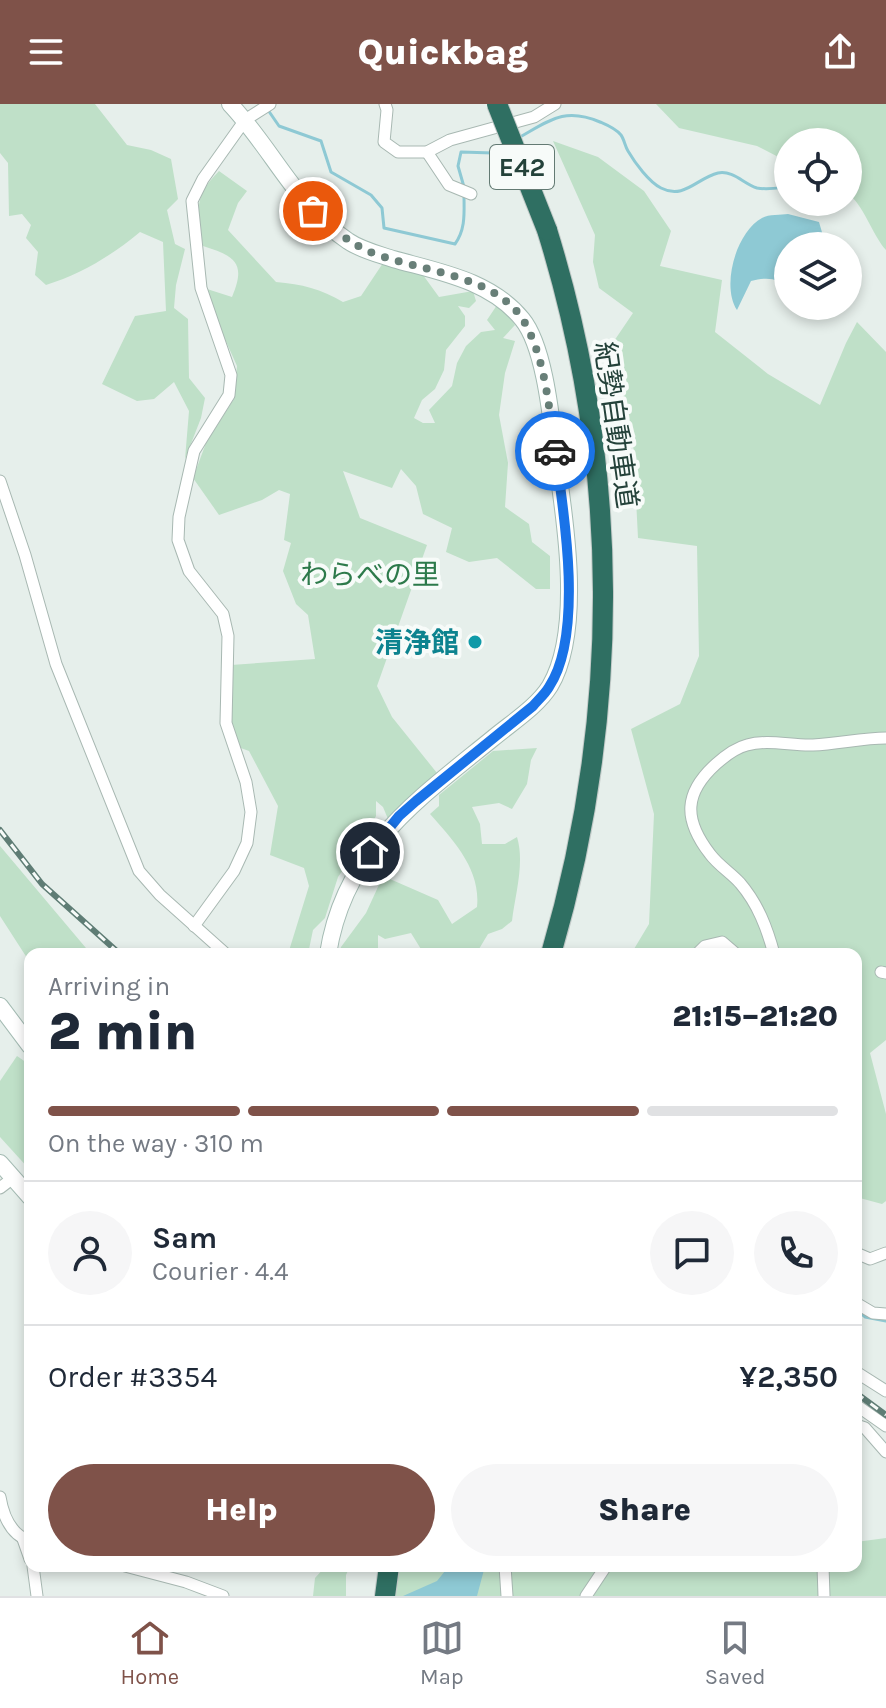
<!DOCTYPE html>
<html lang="en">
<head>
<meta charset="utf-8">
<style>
  :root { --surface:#fff; --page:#f6f6f7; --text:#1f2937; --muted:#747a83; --line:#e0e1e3; --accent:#7f5249 }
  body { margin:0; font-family:Karla,"Noto Sans JP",sans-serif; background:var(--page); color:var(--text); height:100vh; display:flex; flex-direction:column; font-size:30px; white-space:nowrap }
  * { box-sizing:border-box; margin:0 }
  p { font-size:26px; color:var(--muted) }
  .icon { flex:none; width:44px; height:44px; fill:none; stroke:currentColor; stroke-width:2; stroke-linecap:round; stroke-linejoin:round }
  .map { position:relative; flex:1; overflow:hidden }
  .sheet { position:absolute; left:24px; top:844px; width:838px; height:624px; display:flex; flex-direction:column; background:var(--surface); border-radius:16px; box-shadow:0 4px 12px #0003 }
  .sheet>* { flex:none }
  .fabs { position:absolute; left:774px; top:24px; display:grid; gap:16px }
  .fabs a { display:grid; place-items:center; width:88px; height:88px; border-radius:50%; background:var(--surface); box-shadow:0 4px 12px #0003; font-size:40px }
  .pin { position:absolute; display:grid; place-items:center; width:68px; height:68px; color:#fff; margin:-34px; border:4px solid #fff; border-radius:50%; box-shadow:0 2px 8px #0007 }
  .courier { position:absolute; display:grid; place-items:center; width:80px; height:80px; margin:-40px; border:6px solid #1a73e8; border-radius:50%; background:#fff; color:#222; box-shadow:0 2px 10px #0007 }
  .head em { font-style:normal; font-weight:800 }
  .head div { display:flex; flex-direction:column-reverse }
  .head { display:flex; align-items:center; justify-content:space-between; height:136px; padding:0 24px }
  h1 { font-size:52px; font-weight:800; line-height:60px }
  .bar { display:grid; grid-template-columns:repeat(4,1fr); gap:12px 8px; align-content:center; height:96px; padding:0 24px }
  .bar i { height:10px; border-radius:6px; background:var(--line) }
  .bar .on { background:var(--accent) }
  .bar p { grid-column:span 4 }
  .line { display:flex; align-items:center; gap:20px; padding:0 24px; border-top:2px solid var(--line) }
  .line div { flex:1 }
  .round { display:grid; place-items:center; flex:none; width:84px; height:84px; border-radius:42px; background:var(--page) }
  .cta { display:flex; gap:16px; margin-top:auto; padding:16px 24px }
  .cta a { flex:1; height:92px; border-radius:48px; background:var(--accent); color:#fff; font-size:32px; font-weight:800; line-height:92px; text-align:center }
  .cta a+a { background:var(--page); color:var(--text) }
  header { display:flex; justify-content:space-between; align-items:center; height:104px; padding:0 24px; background:var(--accent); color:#fff; font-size:36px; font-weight:800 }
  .menu { display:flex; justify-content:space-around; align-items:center; height:112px; border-top:2px solid var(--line); background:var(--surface); font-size:22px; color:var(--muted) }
  .menu a { display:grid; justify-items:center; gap:4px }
  .menu .on { color:var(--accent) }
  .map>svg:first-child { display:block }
  .green { fill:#bfe0c8 }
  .water { fill:#8ec9d4 }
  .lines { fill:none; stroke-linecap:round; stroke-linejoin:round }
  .stream { stroke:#8ec9d4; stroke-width:3 }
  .street-casing { stroke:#a8b8b2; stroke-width:13 }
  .secondary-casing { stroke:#a4bbb3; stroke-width:18 }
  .highway-casing { stroke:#c2cac8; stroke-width:22 }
  .street { stroke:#fff; stroke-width:11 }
  .secondary { stroke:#fff; stroke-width:16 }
  .highway { stroke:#2f6f62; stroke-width:20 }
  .rail-casing { stroke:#5f7d75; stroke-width:6 }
  .rail { stroke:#f7fbf9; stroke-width:3; stroke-dasharray:9; stroke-linecap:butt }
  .highway-bridge-casing { stroke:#c2cac8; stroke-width:22; stroke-linecap:butt }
  .highway-bridge { stroke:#2f6f62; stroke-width:20 }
  .done { stroke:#687f78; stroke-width:8; stroke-dasharray:0 14.4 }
  .route { stroke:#1a73e8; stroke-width:10 }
  .culture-dot { fill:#0f9aa8; stroke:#f7fbf9; stroke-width:3 }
  .labels { text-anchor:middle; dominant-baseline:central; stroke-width:8; stroke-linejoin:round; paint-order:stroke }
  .shield { fill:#f7fbf9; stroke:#637a73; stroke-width:2 }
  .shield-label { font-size:26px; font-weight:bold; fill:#24423a }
  .street-label { font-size:28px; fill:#24423a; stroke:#f7fbf9 }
  .park-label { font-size:28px; fill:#2d7a4b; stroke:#f7fbf9 }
  .culture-label { font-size:28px; font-weight:bold; fill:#0d838f; stroke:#f7fbf9; text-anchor:end }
</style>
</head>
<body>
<header><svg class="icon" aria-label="menu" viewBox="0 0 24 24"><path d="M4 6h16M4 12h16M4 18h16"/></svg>Quickbag<svg class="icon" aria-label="share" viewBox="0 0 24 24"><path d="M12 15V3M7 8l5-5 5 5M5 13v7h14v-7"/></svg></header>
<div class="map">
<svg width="886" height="1492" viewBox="0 0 886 1492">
  <rect width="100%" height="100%" fill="#e6efeb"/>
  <!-- green -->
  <g class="green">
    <path d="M0 0H95L127 41 151 46 171 55 178 95 167 106 175 140 185 145 176 181 174 204 188 215 189 274 205 294 201 314 185 355 189 307 174 278 154 295 137 297 102 280 135 212 166 207 163 138 140 128C111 152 81 170 46 181L35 171 38 148 26 134 31 121 22 110 9 112 8 59 0 49Z"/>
    <path d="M656 0H886V146C873 132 862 98 848 90V38H788V58L757 42 679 24Z"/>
    <polygon points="553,37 598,53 644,87 671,127 660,162 722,176 715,228 768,270 820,301 846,239 857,218 886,248 886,936 870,949 886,1010 886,1097 882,1100 856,1093 856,850 631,850 649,820 654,710 631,625 680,600 699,552 697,442 638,434 633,336 612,240 633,209 599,184 593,158 595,131"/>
    <path d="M219 67 247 87 238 99 228 126 276 178C302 180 321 185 343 198L361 192 383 159 423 171 439 193 473 187 476 197 469 204 458 202 465 212V222L446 246 444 266 435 285 422 296 414 314 423 319H435L429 306 452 282 457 259 466 242 481 228 495 226 487 216 497 201 503 204 515 221 503 234 515 237 505 269 499 311 508 359 505 403 529 420 532 438 550 452V485H536L497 454 469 458 446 448 452 424 423 410 416 382 401 365 392 384 343 367 360 414 427 441 377 582 392 613 437 669 388 715 383 703 376 697V712L359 743 338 773 325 814 313 826 308 850H288L309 782 304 764 270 751 278 702 249 647 238 643 232 619 231 561 315 555 308 511 296 500 283 467 291 439 284 436 290 390 279 386 262 396 219 411 193 374 206 339 234 295 237 262 220 224 207 185 232 193C247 158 234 152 203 142 197 108 193 93 219 67Z"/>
    <path d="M537 644 531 656 527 680 512 705 499 699 472 703 480 720 482 740H505L517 733C525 759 515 791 512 817L502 825 488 830 476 850H424L411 829 385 835 378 831V850H339L341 843 366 809 383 772 438 796 452 820 477 803C481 765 453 736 430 710L439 702V691L493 647Z"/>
    <polygon points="0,742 91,850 30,850 29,857 0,812"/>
    <polygon points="17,952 30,961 30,1066 0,1033 0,977"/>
    <polygon points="886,1434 886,1492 376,1492 393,1462 856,1462 856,1438"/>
    <polygon points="326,1462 350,1462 346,1471 346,1492 313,1492 315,1474"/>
  </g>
  <!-- water -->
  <g class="water">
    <path d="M788 110 819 118 826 142H788V186C779 173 766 173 751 177L737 206C721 182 736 128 762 114 769 110 781 111 788 110Z"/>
    <polygon points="449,1462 485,1462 477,1492 403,1492 437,1477"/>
  </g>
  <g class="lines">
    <!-- stream -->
    <g class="stream">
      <path d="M268 6 279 22 321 37 331 68 371 91 382 104 384 124 455 140C466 125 464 108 464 91"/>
      <path d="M520 33C550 16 565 3 600 18 607 21 615 24 621 31 624 35 625 42 628 47 635 59 649 78 661 84 684 96 697 74 718 69 733 66 744 80 757 84 767 86 778 84 788 83"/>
      <polyline points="464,83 458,62 461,48 493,49 507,41"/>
      <polyline points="856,1205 865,1213 886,1217"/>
    </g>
    <defs>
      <g id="street">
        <polyline points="385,0 387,6 384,38 398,48 427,48 450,36 534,13 555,0"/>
        <polyline points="427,48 449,81 471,90"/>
        <polyline points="0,377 25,451 56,560 139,767 160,791 226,850"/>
        <polyline points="194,822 234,767 247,739 251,708 246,678 226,619 228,532 223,510 189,467 178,436 179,413 194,347 229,291 231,271 201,184 192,97 203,75 245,16 270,0"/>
        <polyline points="697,850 705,842 722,838 736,850"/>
        <path d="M774 850C767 824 758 800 740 779 731 769 718 761 710 750 683 715 684 689 716 660 725 652 735 644 747 641 768 635 792 642 813 641 838 640 862 634 886 634"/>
        <polyline points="881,868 886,869"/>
        <polyline points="0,1084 13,1074"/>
        <polyline points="856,1149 870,1155 886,1149"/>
        <polyline points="856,1199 873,1209 886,1210"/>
        <polyline points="856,1268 886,1287"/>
        <polyline points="856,1301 886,1322"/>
        <polyline points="856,1321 865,1324 886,1348"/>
        <path d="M0 1393C3 1411 11 1431 30 1437"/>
        <polyline points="23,1435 30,1455"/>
        <polyline points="33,1462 37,1492"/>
        <polyline points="125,1462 186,1478 223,1492"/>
        <polyline points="505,1462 507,1492"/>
        <polyline points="823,1462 824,1492"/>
        <polyline points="586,1492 606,1462"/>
      </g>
      <g id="secondary">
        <path d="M230 0C271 43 298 104 348 137 361 146 378 150 393 155 439 168 490 176 522 215 546 244 552 323 557 361 566 421 582 528 550 582 537 603 511 619 492 635 417 696 344 746 328 850"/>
        <polyline points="0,902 30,942"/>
        <polyline points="0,1059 30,1093"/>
      </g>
      <g id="highway">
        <path d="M547 126C621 364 621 611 551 850"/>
        <polyline points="385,1492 389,1462"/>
      </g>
    </defs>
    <!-- street casing -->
    <use href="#street" class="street-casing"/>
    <!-- secondary casing -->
    <use href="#secondary" class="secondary-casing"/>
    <!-- highway casing -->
    <use href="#highway" class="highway-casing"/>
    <!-- street -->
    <use href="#street" class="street"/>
    <!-- secondary -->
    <use href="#secondary" class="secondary"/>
    <!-- highway -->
    <use href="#highway" class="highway"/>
    <defs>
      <g id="rail">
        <polyline points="0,726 42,780 120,850"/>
        <polyline points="856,1289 886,1311"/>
      </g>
    </defs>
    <!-- rail casing -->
    <use href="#rail" class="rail-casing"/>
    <!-- rail -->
    <use href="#rail" class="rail"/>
    <defs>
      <polyline id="highway-bridge" points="497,0 547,126"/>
    </defs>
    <!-- highway-bridge casing -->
    <use href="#highway-bridge" class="highway-bridge-casing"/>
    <!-- highway-bridge -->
    <use href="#highway-bridge" class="highway-bridge"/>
  </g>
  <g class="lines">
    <!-- done -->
    <path class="done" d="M313 107C331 122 346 137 368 147 416 168 499 169 526 221 546 259 549 305 555 347"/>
    <!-- route -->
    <path class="route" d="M370 748 399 712 416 697 533 602C538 596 545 590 549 583 584 531 564 407 555 347"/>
  </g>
  <!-- markers -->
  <circle class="culture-dot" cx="475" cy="538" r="8"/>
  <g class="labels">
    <!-- shield labels -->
    <rect class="shield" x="490" y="41" width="64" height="44" rx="6"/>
    <g class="shield-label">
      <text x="522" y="63">E42</text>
    </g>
    <!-- street labels -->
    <g class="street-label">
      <text transform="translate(616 321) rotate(82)">紀勢自動車道</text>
    </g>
    <!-- park labels -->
    <g class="park-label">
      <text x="370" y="470">わらべの里</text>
    </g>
    <!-- culture labels -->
    <g class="culture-label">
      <text x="459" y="538">清浄館</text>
    </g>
  </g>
</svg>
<div class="fabs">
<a><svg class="icon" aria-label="locate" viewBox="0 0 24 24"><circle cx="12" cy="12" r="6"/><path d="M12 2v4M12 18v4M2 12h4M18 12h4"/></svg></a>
<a><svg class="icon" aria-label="layers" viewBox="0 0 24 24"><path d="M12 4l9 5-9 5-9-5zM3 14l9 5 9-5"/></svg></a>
</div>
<div class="pin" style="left:313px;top:107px;background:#ea580c"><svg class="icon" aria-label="bag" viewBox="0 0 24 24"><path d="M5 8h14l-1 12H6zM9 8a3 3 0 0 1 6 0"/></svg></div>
<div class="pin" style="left:370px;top:748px;background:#1f2937"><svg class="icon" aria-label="home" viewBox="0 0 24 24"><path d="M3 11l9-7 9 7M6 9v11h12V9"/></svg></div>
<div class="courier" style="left:555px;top:347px"><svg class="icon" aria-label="car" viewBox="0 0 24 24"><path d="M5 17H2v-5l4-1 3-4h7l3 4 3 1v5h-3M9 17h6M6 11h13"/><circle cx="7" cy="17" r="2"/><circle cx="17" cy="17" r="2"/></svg></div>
<section class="sheet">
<div class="head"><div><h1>2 min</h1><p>Arriving in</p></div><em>21:15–21:20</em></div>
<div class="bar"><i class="on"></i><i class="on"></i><i class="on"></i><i></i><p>On the way · 310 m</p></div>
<div class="line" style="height:144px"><a class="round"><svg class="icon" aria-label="person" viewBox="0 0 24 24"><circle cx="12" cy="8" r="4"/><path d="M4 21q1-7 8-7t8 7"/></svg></a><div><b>Sam</b><p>Courier · 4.4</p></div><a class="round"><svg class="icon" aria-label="chat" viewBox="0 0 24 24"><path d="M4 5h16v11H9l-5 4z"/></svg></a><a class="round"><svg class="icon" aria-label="phone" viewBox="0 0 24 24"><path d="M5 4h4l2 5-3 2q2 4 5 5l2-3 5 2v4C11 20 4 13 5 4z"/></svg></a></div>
<div class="line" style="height:104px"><div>Order #3354</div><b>¥2,350</b></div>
<div class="cta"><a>Help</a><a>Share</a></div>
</section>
</div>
<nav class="menu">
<a class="on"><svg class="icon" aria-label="home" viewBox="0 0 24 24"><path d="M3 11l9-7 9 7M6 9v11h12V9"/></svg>Home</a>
<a><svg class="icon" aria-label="map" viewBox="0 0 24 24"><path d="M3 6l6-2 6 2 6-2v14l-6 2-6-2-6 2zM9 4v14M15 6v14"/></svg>Map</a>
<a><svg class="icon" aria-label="saved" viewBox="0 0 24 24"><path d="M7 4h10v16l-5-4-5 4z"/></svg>Saved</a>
</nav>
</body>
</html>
